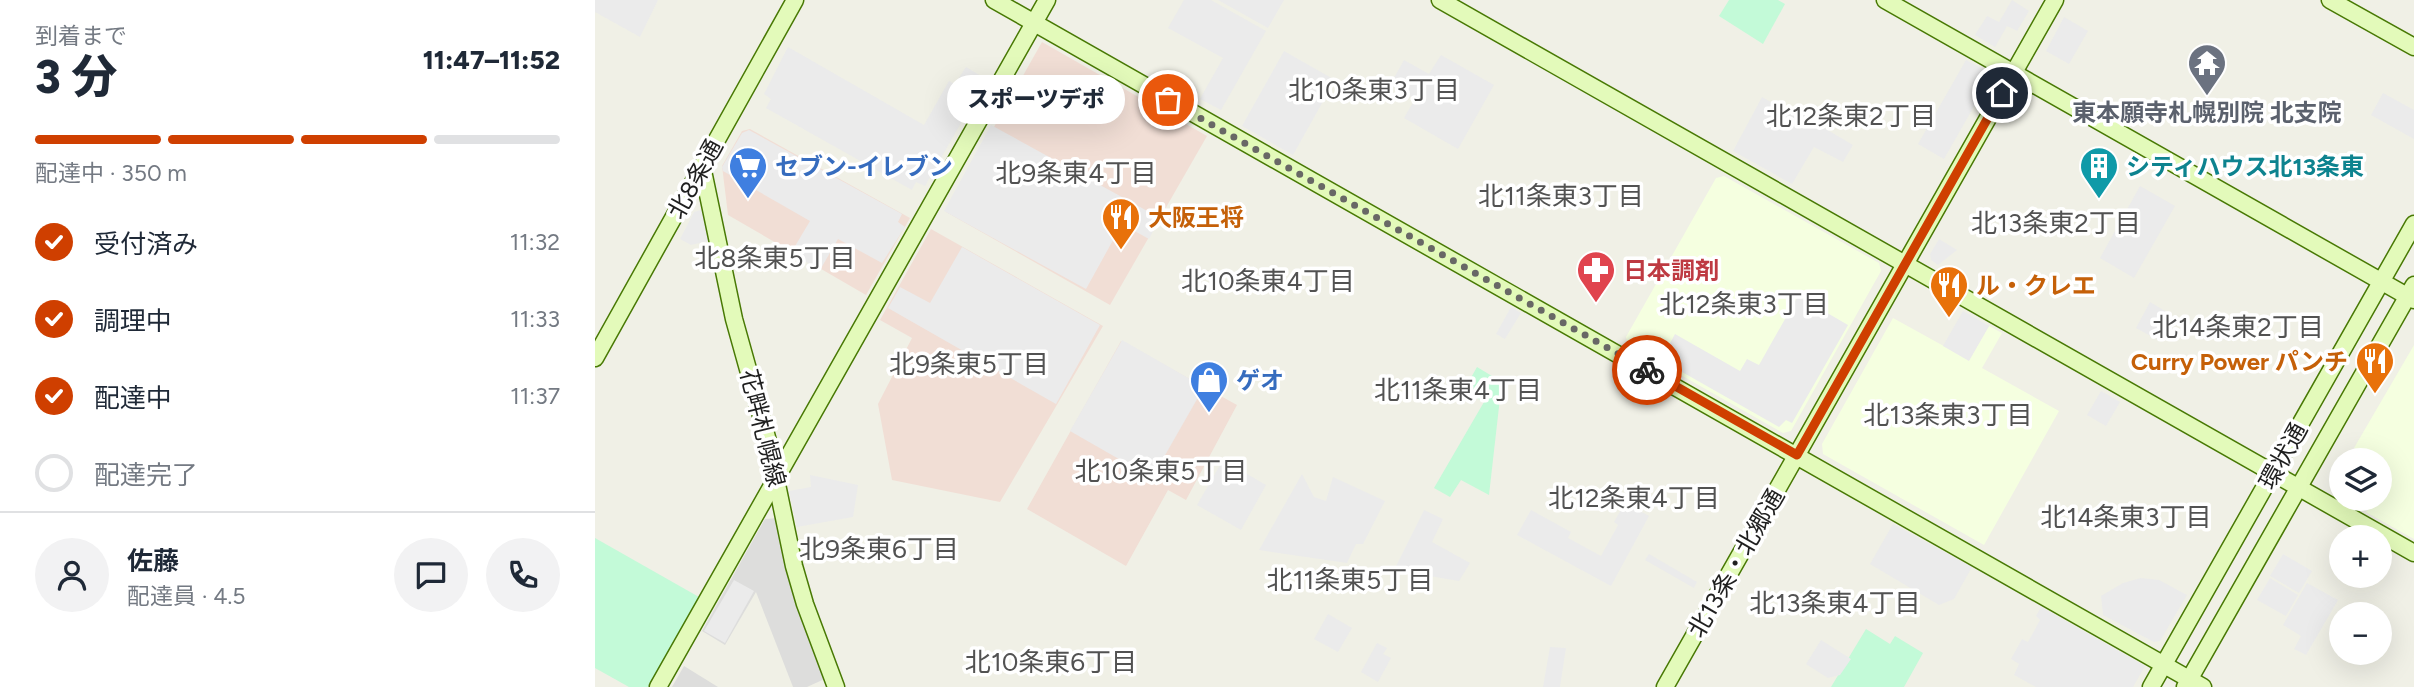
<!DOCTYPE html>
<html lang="ja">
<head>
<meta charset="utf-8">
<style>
  :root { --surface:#fff; --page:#f2f2f3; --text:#1f2937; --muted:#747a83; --line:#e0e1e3; --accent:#cf3f00 }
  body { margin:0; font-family:Figtree,"Noto Sans JP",sans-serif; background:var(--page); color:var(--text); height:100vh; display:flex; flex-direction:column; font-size:26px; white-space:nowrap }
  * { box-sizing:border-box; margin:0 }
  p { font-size:23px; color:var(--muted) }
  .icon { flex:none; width:38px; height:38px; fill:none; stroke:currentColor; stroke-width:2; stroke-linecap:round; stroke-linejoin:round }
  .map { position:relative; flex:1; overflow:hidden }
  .panel { display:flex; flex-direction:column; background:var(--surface); width:595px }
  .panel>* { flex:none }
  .fabs { position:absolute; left:1734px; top:448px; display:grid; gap:14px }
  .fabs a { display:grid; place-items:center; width:63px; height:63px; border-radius:50%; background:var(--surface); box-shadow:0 7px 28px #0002; font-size:35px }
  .pin { position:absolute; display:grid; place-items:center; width:60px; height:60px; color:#fff; margin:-30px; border:4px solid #fff; border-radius:50%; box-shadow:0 2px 7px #0007 }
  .courier { position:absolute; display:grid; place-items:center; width:70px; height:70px; margin:-35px; border:5px solid #cf3f00; border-radius:50%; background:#fff; color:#222; box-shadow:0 2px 9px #0007 }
  .bubble { position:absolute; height:49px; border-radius:24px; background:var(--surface); box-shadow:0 7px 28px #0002; font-size:23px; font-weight:800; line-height:49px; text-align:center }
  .head em { font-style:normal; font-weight:800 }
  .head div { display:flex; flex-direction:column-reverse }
  .head { display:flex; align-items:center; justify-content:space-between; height:119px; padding:0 35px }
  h1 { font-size:46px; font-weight:800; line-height:52px }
  .bar { display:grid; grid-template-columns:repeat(4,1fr); gap:10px 7px; align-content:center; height:84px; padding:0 35px }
  .bar i { height:9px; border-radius:5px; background:var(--line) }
  .bar .on { background:var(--accent) }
  .bar p { grid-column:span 4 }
  .line { display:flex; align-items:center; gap:18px; padding:0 35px; border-top:2px solid var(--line) }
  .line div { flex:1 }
  .round { display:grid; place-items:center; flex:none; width:74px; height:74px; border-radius:37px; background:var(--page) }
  ol { padding:0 35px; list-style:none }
  li { display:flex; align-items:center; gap:21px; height:77px }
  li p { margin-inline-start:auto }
  li .icon { padding:7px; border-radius:50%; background:var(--accent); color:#fff; stroke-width:4 }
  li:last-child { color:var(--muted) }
  li i { width:38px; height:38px; border:4px solid var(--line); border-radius:50% }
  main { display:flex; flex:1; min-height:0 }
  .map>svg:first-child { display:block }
  .residential { fill:#dddddc }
  .commercial { fill:#f1ded5 }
  .education { fill:#f5ffe0 }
  .park { fill:#c3fad8 }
  .parking { fill:#ebebeb }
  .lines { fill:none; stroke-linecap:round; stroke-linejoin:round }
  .secondary-casing { stroke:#487904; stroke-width:19 }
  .secondary { stroke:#e3faba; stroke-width:16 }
  .done { stroke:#686865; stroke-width:7; stroke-dasharray:0 12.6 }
  .route { stroke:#cf3f00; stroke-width:9 }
  .labels { text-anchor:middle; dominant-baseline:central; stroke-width:7; stroke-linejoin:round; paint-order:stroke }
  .worship-label { font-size:24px; font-weight:bold; fill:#5b616d; stroke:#fff }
  .shop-label { font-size:24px; font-weight:bold; fill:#366cbe; stroke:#fff; text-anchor:start }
  .culture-label { font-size:24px; font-weight:bold; fill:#0d838f; stroke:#fff; text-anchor:start }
  .street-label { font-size:24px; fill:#1f1f1f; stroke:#fff }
  .food-label { font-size:24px; font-weight:bold; fill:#c56008; stroke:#fff; text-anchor:start }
  .health-label { font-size:24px; font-weight:bold; fill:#be3a42; stroke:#fff; text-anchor:start }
  .neighbourhood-label { font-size:26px; fill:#525252; stroke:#fff }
</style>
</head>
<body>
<main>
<section class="panel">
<div class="head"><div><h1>3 分</h1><p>到着まで</p></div><em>11:47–11:52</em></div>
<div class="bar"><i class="on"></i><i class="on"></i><i class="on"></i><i></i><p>配達中 · 350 m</p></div>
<ol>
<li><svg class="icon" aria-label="check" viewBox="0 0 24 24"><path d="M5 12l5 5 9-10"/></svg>受付済み<p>11:32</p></li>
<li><svg class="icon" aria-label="check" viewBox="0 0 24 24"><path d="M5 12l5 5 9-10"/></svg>調理中<p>11:33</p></li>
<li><svg class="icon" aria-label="check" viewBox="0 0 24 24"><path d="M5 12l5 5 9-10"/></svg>配達中<p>11:37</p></li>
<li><i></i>配達完了</li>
</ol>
<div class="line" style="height:126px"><a class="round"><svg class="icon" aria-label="person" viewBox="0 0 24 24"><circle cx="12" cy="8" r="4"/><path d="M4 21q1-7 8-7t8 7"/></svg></a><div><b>佐藤</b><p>配達員 · 4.5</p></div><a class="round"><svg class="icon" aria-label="chat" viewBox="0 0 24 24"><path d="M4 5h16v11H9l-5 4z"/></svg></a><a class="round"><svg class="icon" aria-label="phone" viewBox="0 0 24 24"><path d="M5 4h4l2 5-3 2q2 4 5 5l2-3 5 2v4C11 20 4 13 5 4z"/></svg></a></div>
</section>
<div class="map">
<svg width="1819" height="687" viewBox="0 0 1819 687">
  <rect width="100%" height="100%" fill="#f0f0e6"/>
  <!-- residential -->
  <g class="residential">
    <polygon points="184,518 234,677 212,687 198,687 161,592 130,645 107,631 170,519"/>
    <polygon points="89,666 123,687 77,687"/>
  </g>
  <!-- commercial -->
  <g class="commercial">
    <polygon points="447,42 612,136 515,305 351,212"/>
    <polygon points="155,129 315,218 271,295 133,215 127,166 147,131"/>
    <polygon points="336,229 508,326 405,502 297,480 283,404 317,338 285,320"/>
    <polygon points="526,341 642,405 591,500 573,490 531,566 432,509"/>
  </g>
  <!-- education -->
  <g class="education">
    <polygon points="1129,176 1284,263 1286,271 1196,431 1188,433 1033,345 1031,337 1121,178"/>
    <polygon points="1298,318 1374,360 1394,326 1407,333 1387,368 1464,411 1389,545 1228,454 1227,444"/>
    <polygon points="1819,345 1819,539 1771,512 1779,499 1785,499 1785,488 1795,470 1785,464 1785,460 1779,460 1759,448"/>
  </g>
  <!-- park -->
  <g class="park">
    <polygon points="1134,0 1183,0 1190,4 1168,44 1124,16"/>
    <polygon points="882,367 912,385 905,398 894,495 866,480 855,497 839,488 889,402 869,390"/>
    <polygon points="0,538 104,597 53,687 34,687 0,668"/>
    <polygon points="1271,629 1295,644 1300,636 1328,653 1309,687 1236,687"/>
  </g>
  <!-- parking -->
  <g class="parking">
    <polygon points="0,0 63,0 45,37 0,12"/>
    <polygon points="589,0 616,0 671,31 626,110 605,99 628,58 573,28"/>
    <polygon points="623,0 689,0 673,28"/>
    <polygon points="1417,0 1434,11 1422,31 1412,26 1400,47 1380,35 1392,16 1404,22"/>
    <polygon points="1469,17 1493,31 1474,64 1451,51"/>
    <polygon points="193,47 329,125 354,81 360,84 371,67 391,79 330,186 321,182 317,190 171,108 176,99 169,94"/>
    <polygon points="689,51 740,80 698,155 647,126"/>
    <polygon points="846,55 899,85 863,149 809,118 820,99 795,85 809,60 834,74"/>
    <polygon points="1371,60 1392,71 1394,80 1349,159 1323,144"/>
    <polygon points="1788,93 1819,110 1819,139 1776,115"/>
    <polygon points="1167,97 1190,110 1222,105 1224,125 1258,145 1248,162 1219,147 1197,184 1138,151"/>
    <polygon points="396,125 565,218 554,239 527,224 491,289 349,211"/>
    <polygon points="154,130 307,214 303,222 310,227 287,263 243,239 225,270 196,253 215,221 128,171 127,167 147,133"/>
    <polygon points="1545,186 1580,206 1539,278 1505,258"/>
    <polygon points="109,209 113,241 96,245 85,239 99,212"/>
    <polygon points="1344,239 1362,250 1343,265 1336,260 1335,254"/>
    <polygon points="367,247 505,325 461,404 293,308 305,287 335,303"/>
    <polygon points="1203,296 1253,325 1197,423 1191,420 1184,427 1066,360 1080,334 1145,371 1152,359 1164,365"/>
    <polygon points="1555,302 1575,314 1561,339 1541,328"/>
    <polygon points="916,307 926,313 910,339 901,334"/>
    <polygon points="1368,311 1394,326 1374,361 1348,346"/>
    <polygon points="527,340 609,387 557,478 475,431"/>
    <polygon points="1506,391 1525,402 1511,426 1492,415"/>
    <polygon points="628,460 671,485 646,530 602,505"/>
    <polygon points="707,474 719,497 731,501 738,477 790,501 768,544 761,544 752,563 664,550"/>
    <polygon points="215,475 263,485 258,517 202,527 194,491 216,487"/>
    <polygon points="1030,503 1054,516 1016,586 922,535 936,510 976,532 973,538 1006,556 1023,525 1019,522"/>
    <polygon points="829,510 848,519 837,542 875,563 864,581 799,570"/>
    <polygon points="1298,524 1377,567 1359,599 1344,605 1275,564"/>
    <polygon points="1054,554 1102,582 1099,588 1050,560"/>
    <polygon points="1688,554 1717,571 1704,593 1675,576"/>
    <polygon points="1546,578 1564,580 1592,595 1565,641 1559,642 1508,615 1506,596 1528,583"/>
    <polygon points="1675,578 1703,595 1691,616 1662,600"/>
    <polygon points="139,580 159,591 130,643 109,631"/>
    <polygon points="1712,583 1743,600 1711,655 1699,649 1706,636 1688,625"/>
    <polygon points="1446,607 1550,666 1538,687 1441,687 1419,675 1424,664 1416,659 1427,639 1433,642 1445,620 1441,616"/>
    <polygon points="733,614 757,628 743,652 719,639"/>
    <polygon points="1226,640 1256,659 1245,675 1233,678 1211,664"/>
    <polygon points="782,643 792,648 788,654 796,658 783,682 766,672"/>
    <polygon points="955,647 971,648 965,687 948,687"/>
  </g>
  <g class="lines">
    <defs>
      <g id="secondary">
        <polyline points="399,0 1608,687"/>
        <polyline points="845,0 1819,553"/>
        <polyline points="1290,0 1819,300"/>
        <polyline points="1735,0 1819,47"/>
        <polyline points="107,166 139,319 173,441 199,566 210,604 241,687"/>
        <polyline points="0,358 200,0"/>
        <polyline points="63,687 452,0"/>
        <polyline points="1070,687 1460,0"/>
        <polyline points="1556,687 1819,224"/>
        <polyline points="1590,687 1819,285"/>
      </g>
    </defs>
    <!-- secondary casing -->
    <use href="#secondary" class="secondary-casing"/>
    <!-- secondary -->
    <use href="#secondary" class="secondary"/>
  </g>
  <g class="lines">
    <!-- done -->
    <polyline class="done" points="573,100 1052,370"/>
    <!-- route -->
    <polyline class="route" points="1052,370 1202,455 1407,93"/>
  </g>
  <!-- icons -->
  <defs>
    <symbol id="temple-pin" viewBox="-11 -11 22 30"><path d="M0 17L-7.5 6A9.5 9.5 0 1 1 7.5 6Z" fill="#6b7280" stroke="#fff"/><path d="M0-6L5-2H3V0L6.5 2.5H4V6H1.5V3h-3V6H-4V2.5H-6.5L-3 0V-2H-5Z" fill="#fff"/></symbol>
    <symbol id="supermarket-pin" viewBox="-11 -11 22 30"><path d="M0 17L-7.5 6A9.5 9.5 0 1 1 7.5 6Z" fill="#3f7fe0" stroke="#fff"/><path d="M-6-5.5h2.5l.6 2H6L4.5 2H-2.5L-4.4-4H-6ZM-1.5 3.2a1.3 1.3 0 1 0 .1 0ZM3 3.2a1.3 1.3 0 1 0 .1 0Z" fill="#fff"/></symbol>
    <symbol id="building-pin" viewBox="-11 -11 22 30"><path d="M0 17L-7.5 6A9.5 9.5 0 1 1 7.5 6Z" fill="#0f9aa8" stroke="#fff"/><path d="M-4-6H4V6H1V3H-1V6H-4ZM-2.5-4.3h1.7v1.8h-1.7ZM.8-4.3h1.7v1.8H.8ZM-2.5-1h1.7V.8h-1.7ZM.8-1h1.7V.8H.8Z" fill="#fff"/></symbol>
    <symbol id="restaurant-pin" viewBox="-11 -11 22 30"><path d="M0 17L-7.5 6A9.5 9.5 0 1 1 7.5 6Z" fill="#e8710a" stroke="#fff"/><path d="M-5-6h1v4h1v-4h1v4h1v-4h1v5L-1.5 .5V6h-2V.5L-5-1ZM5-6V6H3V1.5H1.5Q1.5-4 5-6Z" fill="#fff"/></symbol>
    <symbol id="pharmacy-pin" viewBox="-11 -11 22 30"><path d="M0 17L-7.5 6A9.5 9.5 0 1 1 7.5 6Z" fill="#e0444e" stroke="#fff"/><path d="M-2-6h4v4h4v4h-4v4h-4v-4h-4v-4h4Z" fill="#fff"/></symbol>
    <symbol id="shop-pin" viewBox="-11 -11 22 30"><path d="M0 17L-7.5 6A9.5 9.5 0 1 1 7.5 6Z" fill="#3f7fe0" stroke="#fff"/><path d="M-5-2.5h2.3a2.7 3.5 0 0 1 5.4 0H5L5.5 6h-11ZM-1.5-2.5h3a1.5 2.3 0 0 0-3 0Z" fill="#fff"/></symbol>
  </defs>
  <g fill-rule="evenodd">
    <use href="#temple-pin" x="1590" y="41" width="44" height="60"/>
    <use href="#supermarket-pin" x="131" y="144" width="44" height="60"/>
    <use href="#building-pin" x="1482" y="144" width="44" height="60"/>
    <use href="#restaurant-pin" x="504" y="195" width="44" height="60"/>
    <use href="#pharmacy-pin" x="979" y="248" width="44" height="60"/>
    <use href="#restaurant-pin" x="1332" y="263" width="44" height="60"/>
    <use href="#restaurant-pin" x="1758" y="339" width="44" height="60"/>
    <use href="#shop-pin" x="592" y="358" width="44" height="60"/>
  </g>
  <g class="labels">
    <!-- worship labels -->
    <g class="worship-label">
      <text x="1612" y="112">東本願寺札幌別院 北支院</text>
    </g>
    <!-- shop labels -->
    <g class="shop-label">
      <text x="180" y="166">セブン-イレブン</text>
      <text x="641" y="380">ゲオ</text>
    </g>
    <!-- culture labels -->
    <g class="culture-label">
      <text x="1531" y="166">シティハウス北13条東</text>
    </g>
    <!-- street labels -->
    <g class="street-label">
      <text transform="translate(100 179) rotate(-61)">北8条通</text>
      <text transform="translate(168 428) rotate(76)">花畔札幌線</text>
      <text transform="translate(1688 456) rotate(-61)">環状通</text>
      <text transform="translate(1141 563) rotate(-60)">北13条・北郷通</text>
    </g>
    <!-- food labels -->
    <g class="food-label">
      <text x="553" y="217">大阪王将</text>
      <text x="1381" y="285">ル・クレエ</text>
      <text x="1753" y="361" text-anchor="end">Curry Power パンチ</text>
    </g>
    <!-- health labels -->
    <g class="health-label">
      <text x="1028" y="270">日本調剤</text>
    </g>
    <!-- neighbourhood labels -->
    <g class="neighbourhood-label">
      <text x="779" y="90">北10条東3丁目</text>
      <text x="1256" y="116">北12条東2丁目</text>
      <text x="481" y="173">北9条東4丁目</text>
      <text x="966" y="196">北11条東3丁目</text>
      <text x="1461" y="223">北13条東2丁目</text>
      <text x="180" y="258">北8条東5丁目</text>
      <text x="673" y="281">北10条東4丁目</text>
      <text x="1149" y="304">北12条東3丁目</text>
      <text x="1643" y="327">北14条東2丁目</text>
      <text x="374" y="364">北9条東5丁目</text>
      <text x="863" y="390">北11条東4丁目</text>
      <text x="1353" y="415">北13条東3丁目</text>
      <text x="566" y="471">北10条東5丁目</text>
      <text x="1039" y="498">北12条東4丁目</text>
      <text x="1531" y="517">北14条東3丁目</text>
      <text x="284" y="549">北9条東6丁目</text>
      <text x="755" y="580">北11条東5丁目</text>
      <text x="1240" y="603">北13条東4丁目</text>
      <text x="456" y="662">北10条東6丁目</text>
    </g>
  </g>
</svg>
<div class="fabs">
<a><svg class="icon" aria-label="layers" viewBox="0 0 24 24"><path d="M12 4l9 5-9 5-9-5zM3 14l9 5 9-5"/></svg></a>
<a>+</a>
<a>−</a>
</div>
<div class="pin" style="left:573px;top:100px;background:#ea580c"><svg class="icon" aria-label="bag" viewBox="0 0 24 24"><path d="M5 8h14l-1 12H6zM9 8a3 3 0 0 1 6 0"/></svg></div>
<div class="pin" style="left:1407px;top:93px;background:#1f2937"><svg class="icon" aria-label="home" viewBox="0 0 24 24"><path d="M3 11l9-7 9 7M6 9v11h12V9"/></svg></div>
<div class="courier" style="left:1052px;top:370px"><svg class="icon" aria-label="bike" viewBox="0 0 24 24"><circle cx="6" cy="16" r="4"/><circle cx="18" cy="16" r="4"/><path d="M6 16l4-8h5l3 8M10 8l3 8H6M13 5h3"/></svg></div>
<div class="bubble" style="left:352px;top:75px;width:178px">スポーツデポ</div>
</div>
</main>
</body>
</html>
